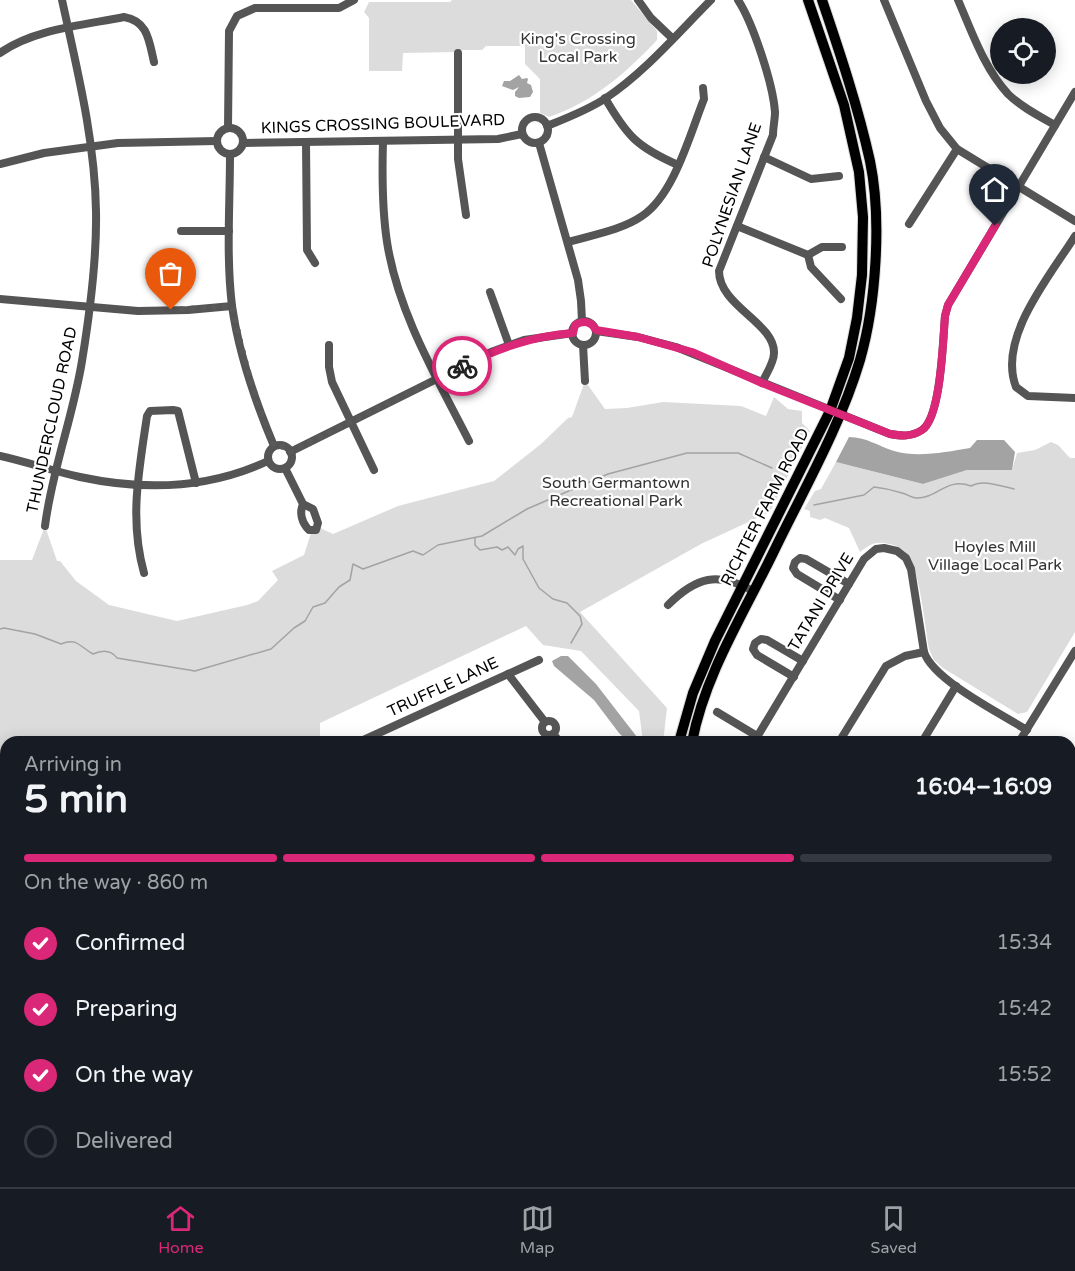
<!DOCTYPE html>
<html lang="en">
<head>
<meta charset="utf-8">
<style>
  :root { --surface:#171b24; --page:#242831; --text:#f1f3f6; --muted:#9ea1a6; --line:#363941; --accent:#db2777 }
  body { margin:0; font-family:"Varela Round",sans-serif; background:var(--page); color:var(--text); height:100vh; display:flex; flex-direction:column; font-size:22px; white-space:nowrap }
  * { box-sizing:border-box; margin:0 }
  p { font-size:20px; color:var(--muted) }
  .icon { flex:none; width:33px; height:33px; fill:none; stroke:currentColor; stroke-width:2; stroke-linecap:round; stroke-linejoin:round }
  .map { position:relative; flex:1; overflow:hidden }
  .side { position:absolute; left:0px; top:736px; width:1076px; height:452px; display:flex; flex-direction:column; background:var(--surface); border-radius:18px 18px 0 0; box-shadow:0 3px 15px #0003 }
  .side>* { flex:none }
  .fabs { position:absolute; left:990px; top:18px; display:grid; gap:12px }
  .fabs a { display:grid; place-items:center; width:66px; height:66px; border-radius:50%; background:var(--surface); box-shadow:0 3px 15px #0003; font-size:30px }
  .pin { position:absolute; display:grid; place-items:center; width:51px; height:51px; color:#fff; margin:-62px -26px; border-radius:50% 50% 50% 0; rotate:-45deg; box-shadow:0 0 6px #0007 }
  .pin .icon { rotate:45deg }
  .courier { position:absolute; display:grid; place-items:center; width:60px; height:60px; margin:-30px; border:4px solid #db2777; border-radius:50%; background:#fff; color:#222; box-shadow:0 2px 8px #0007 }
  .head em { font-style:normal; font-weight:800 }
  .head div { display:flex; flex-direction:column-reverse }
  .head { display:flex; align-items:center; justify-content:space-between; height:102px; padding:0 24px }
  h1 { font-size:39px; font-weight:800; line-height:45px }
  .bar { display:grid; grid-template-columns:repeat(4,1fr); gap:9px 6px; align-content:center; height:72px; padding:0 24px }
  .bar i { height:8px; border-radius:4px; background:var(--line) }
  .bar .on { background:var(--accent) }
  .bar p { grid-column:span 4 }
  ol { padding:0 24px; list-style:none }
  li { display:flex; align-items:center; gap:18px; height:66px }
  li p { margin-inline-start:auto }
  li .icon { padding:6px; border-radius:50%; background:var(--accent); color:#fff; stroke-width:4 }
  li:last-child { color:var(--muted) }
  li i { width:33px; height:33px; border:3px solid var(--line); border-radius:50% }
  .tab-bar { display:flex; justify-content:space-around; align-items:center; height:84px; border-top:2px solid var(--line); background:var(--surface); font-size:16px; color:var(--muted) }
  .tab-bar a { display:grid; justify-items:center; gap:3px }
  .tab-bar .on { color:var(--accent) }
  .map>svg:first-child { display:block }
  .green { fill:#dcdcdc }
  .water { fill:#a3a3a3 }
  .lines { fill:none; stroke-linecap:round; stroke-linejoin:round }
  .stream { stroke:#a3a3a3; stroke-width:1.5 }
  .major-casing { stroke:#dbdbdb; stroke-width:12 }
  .minor { stroke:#555; stroke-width:8 }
  .major { stroke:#000; stroke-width:10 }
  .done { stroke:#595959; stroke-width:6; stroke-dasharray:0 10.8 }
  .route { stroke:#db2777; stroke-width:8 }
  .labels { text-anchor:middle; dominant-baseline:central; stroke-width:4.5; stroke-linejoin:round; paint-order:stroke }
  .park-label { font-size:16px; fill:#333; stroke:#fff }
  .street-label { font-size:16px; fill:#000; stroke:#fff }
</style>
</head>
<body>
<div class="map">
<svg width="1075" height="1187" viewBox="0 0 1075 1187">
  <rect width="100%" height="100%" fill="#fff"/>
  <!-- green -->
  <g class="green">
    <path d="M452 0H631L657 31V40C626 73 593 102 549 117L540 113V79L525 64V46H486L482 50H456V52L403 53 402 71H369V18L364 12 369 2H450Z"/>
    <polygon points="585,381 605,409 627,408 663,402 741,406 766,416 774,397 788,409 802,411 802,423 810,431 770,512 701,544 580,612 667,708 663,742 643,742 639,711 581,651 543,645 526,626 320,723 320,742 6,742 6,1182 541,1182 545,1187 0,1187 0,560 32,560 45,526 57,561 60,561 76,581 109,605 177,621 247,605 258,601 278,580 272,571 304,555 312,530 318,527 333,534 398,506 494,481 541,444 568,418 572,417"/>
    <path d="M1051 442 1058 445 1070 458H1075V632L1027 712 1018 714 943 668 934 660 929 649C925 627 920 573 909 556 904 550 897 545 889 544 875 541 871 544 860 552L849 528 825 518 820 520 810 517V511L804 509 815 491 821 489 836 462 923 484 967 470H1012L1017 453 1035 450Z"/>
  </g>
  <!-- water -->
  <g class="water">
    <polygon points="519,75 522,79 527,78 528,79 527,83 531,85 533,92 530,97 519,98 515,96 515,92 519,87 513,90 502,86 504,81 510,81"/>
    <path d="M849 437C866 437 878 446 894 451 918 458 946 452 970 448L977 440H1004L1015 452 1012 470H967L923 484 836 462Z"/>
    <polygon points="561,656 568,656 596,684 637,737 635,739 627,741 619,733 594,700 554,666 552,661"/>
  </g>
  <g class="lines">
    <!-- stream -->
    <g class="stream">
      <path d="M814 505 864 495 874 487C884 488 893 490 902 493 907 494 911 498 916 498 937 499 946 477 971 486 984 479 1000 486 1014 489"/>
      <polyline points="475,538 475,545 480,550 497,547 502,550 508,547 515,555 518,549 523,546 523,559 539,588 553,599 567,603 580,616 582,624 571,643"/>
      <path d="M0 629 4 628 35 634 61 644C77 637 80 647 93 654 102 650 111 650 117 658L195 671 271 649 294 628 305 621 313 607 325 603 339 587 350 580 353 564 363 569 413 551 423 555 438 545 482 536 527 509 608 474 687 453H738L772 468"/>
      <polyline points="39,1182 39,1184"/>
      <polyline points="39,1186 40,1187"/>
    </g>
    <defs>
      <g id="major">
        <polyline points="679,742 693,693 715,641 830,411 849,358 857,318 862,275 863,217 859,172 844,105 808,0"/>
        <path d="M692 742C705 674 744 613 774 551 804 489 840 427 860 360 876 304 882 219 870 161 858 107 840 53 822 0"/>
        <polyline points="1070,1094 1075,1088"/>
        <polyline points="1070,1108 1075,1104"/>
      </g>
    </defs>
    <!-- major casing -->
    <use href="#major" class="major-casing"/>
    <!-- minor -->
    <g class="minor">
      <polyline points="638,0 651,18 672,38"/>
      <path d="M738 0C753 23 773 84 775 112 775 119 773 128 773 135L719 271C719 306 775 323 774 353 774 363 766 374 762 383"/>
      <polyline points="884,0 926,101 940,128 957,149 1075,221"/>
      <path d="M958 0C972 32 984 68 1008 94 1021 107 1039 116 1055 125"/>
      <path d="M0 53C33 29 84 25 124 17 148 21 149 41 154 62"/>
      <polyline points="458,53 458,159 466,215"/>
      <path d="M605 98C627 136 637 147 678 165"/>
      <circle cx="535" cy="130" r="13"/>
      <path d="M547 126C567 118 588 110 606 98 645 72 678 33 711 0"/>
      <polyline points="228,128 229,31 237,16 255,8 339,8 354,0"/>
      <circle cx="230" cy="141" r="13"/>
      <path d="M383 141C382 175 382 209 387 242 398 313 437 378 469 441"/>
      <polyline points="306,142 307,250 315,263"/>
      <polyline points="243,143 498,139 522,134"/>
      <polyline points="539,143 578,280 581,301 582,321"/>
      <path d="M230 154C230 204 226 256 232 306 239 355 255 401 274 446"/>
      <polyline points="764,157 811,179 839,176"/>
      <polyline points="0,164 44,153 118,143 217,141"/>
      <polyline points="909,224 957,149"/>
      <polyline points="737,226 808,255 811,267 841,299"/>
      <polyline points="181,231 229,231"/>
      <path d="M1075 236C1050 276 997 338 1016 387L1028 396 1075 398"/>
      <path d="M568 242C592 235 622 230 642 216 674 195 690 134 704 99L703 88"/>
      <polyline points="808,255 822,247 842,247"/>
      <polyline points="490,292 509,345"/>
      <polyline points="0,299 138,311 188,310 232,306"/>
      <circle cx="584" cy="333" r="12"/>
      <path d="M596 331 638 337 676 347 890 434C902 436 911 437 922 430 941 418 943 339 945 316L948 305 1075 92"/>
      <polyline points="329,345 329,367 332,382 374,470"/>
      <polyline points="583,345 585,381"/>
      <circle cx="280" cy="457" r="12"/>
      <polyline points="290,452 491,352 524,340 573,333"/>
      <path d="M0 456C27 462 53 471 80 477 145 491 208 489 268 461"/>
      <path d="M285 468 303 504C299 513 302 523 309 530H316L318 523 313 509 303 504"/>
      <path d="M45 526C52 470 73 417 82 361 90 312 97 261 96 211 95 140 77 69 62 0"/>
      <path d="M144 573C129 519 139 471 147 416L150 411 173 410 178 411 196 483"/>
      <polyline points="840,600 797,574 793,568 795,562 800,558 806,559 849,584"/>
      <path d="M668 605C696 577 718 571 753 591"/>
      <polyline points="508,674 545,722"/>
      <polyline points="794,677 757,655 753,649 755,643 761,639 767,640 803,661"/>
      <polyline points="717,712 757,736"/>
      <circle cx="549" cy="728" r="7"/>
      <polyline points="553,734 560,742"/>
      <polyline points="359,742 539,660"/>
      <path d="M754 742 864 559 876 549 884 548 897 551 906 558 911 569 924 652C933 680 1001 714 1027 730"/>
      <polyline points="839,742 886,666 905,656 924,652"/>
      <polyline points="922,742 956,686"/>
      <polyline points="1019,742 1075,651"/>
      <polyline points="1070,929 1075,926"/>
      <polyline points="1070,949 1075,958"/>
      <polyline points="0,1006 6,1004"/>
      <polyline points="313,1182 317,1187"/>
      <polyline points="327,1182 331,1187"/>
      <polyline points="832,1182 834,1187"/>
      <polyline points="905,1182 907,1187"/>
      <polyline points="226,1187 233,1182"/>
      <polyline points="517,1187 526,1182"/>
      <polyline points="540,1187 550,1182"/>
      <polyline points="670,1187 682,1182"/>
    </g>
    <!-- major -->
    <use href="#major" class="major"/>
  </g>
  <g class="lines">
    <!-- done -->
    <path class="done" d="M171 310 232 306C243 356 254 399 274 446L285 447 290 452 462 366"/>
    <!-- route -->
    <path class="route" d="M462 366C499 348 533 336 573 333L575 325C584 320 591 321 596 330L638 337 692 352 762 383 890 434C902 436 911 437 922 430 941 418 943 339 945 316L948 305 995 226"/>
  </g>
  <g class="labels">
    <!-- park labels -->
    <g class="park-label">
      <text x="578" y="39">King's Crossing<tspan x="578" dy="18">Local Park</tspan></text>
      <text x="616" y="483">South Germantown<tspan x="616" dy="18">Recreational Park</tspan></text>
      <text x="995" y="547">Hoyles Mill<tspan x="995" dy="18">Village Local Park</tspan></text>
    </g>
    <!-- street labels -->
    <g class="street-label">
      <text transform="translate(383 124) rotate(-2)">KINGS CROSSING BOULEVARD</text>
      <text transform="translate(732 195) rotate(-71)">POLYNESIAN LANE</text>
      <text transform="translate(52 420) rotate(-78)">THUNDERCLOUD ROAD</text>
      <text transform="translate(765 507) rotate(-63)">RICHTER FARM ROAD</text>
      <text transform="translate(821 602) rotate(-59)">TATANI DRIVE</text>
      <text transform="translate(443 687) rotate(-25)">TRUFFLE LANE</text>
    </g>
  </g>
</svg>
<div class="fabs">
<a><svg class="icon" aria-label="locate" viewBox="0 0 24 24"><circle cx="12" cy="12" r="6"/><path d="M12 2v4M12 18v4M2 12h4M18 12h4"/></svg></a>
</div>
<div class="pin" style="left:171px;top:310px;background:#ea580c"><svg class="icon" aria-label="bag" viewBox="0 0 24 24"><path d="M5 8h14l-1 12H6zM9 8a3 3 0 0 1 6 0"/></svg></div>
<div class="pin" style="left:995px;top:226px;background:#1f2937"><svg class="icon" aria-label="home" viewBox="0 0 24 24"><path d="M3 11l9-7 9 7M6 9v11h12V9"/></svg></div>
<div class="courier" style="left:462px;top:366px"><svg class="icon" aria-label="bike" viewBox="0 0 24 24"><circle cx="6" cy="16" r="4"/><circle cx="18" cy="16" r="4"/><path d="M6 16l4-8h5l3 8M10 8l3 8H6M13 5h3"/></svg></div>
<section class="side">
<div class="head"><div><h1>5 min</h1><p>Arriving in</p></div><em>16:04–16:09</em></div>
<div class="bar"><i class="on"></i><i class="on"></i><i class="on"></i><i></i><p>On the way · 860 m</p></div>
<ol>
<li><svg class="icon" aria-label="check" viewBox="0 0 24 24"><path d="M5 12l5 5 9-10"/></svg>Confirmed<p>15:34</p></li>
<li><svg class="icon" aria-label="check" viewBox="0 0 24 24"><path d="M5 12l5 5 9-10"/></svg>Preparing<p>15:42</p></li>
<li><svg class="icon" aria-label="check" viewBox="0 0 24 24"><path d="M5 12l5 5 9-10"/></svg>On the way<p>15:52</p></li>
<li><i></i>Delivered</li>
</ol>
</section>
</div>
<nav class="tab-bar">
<a class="on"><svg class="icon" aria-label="home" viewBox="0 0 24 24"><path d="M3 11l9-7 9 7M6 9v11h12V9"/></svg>Home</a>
<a><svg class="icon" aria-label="map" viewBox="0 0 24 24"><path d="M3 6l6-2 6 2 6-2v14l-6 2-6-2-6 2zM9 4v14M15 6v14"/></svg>Map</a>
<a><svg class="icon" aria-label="saved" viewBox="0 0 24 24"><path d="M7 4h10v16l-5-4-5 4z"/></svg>Saved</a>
</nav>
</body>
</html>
